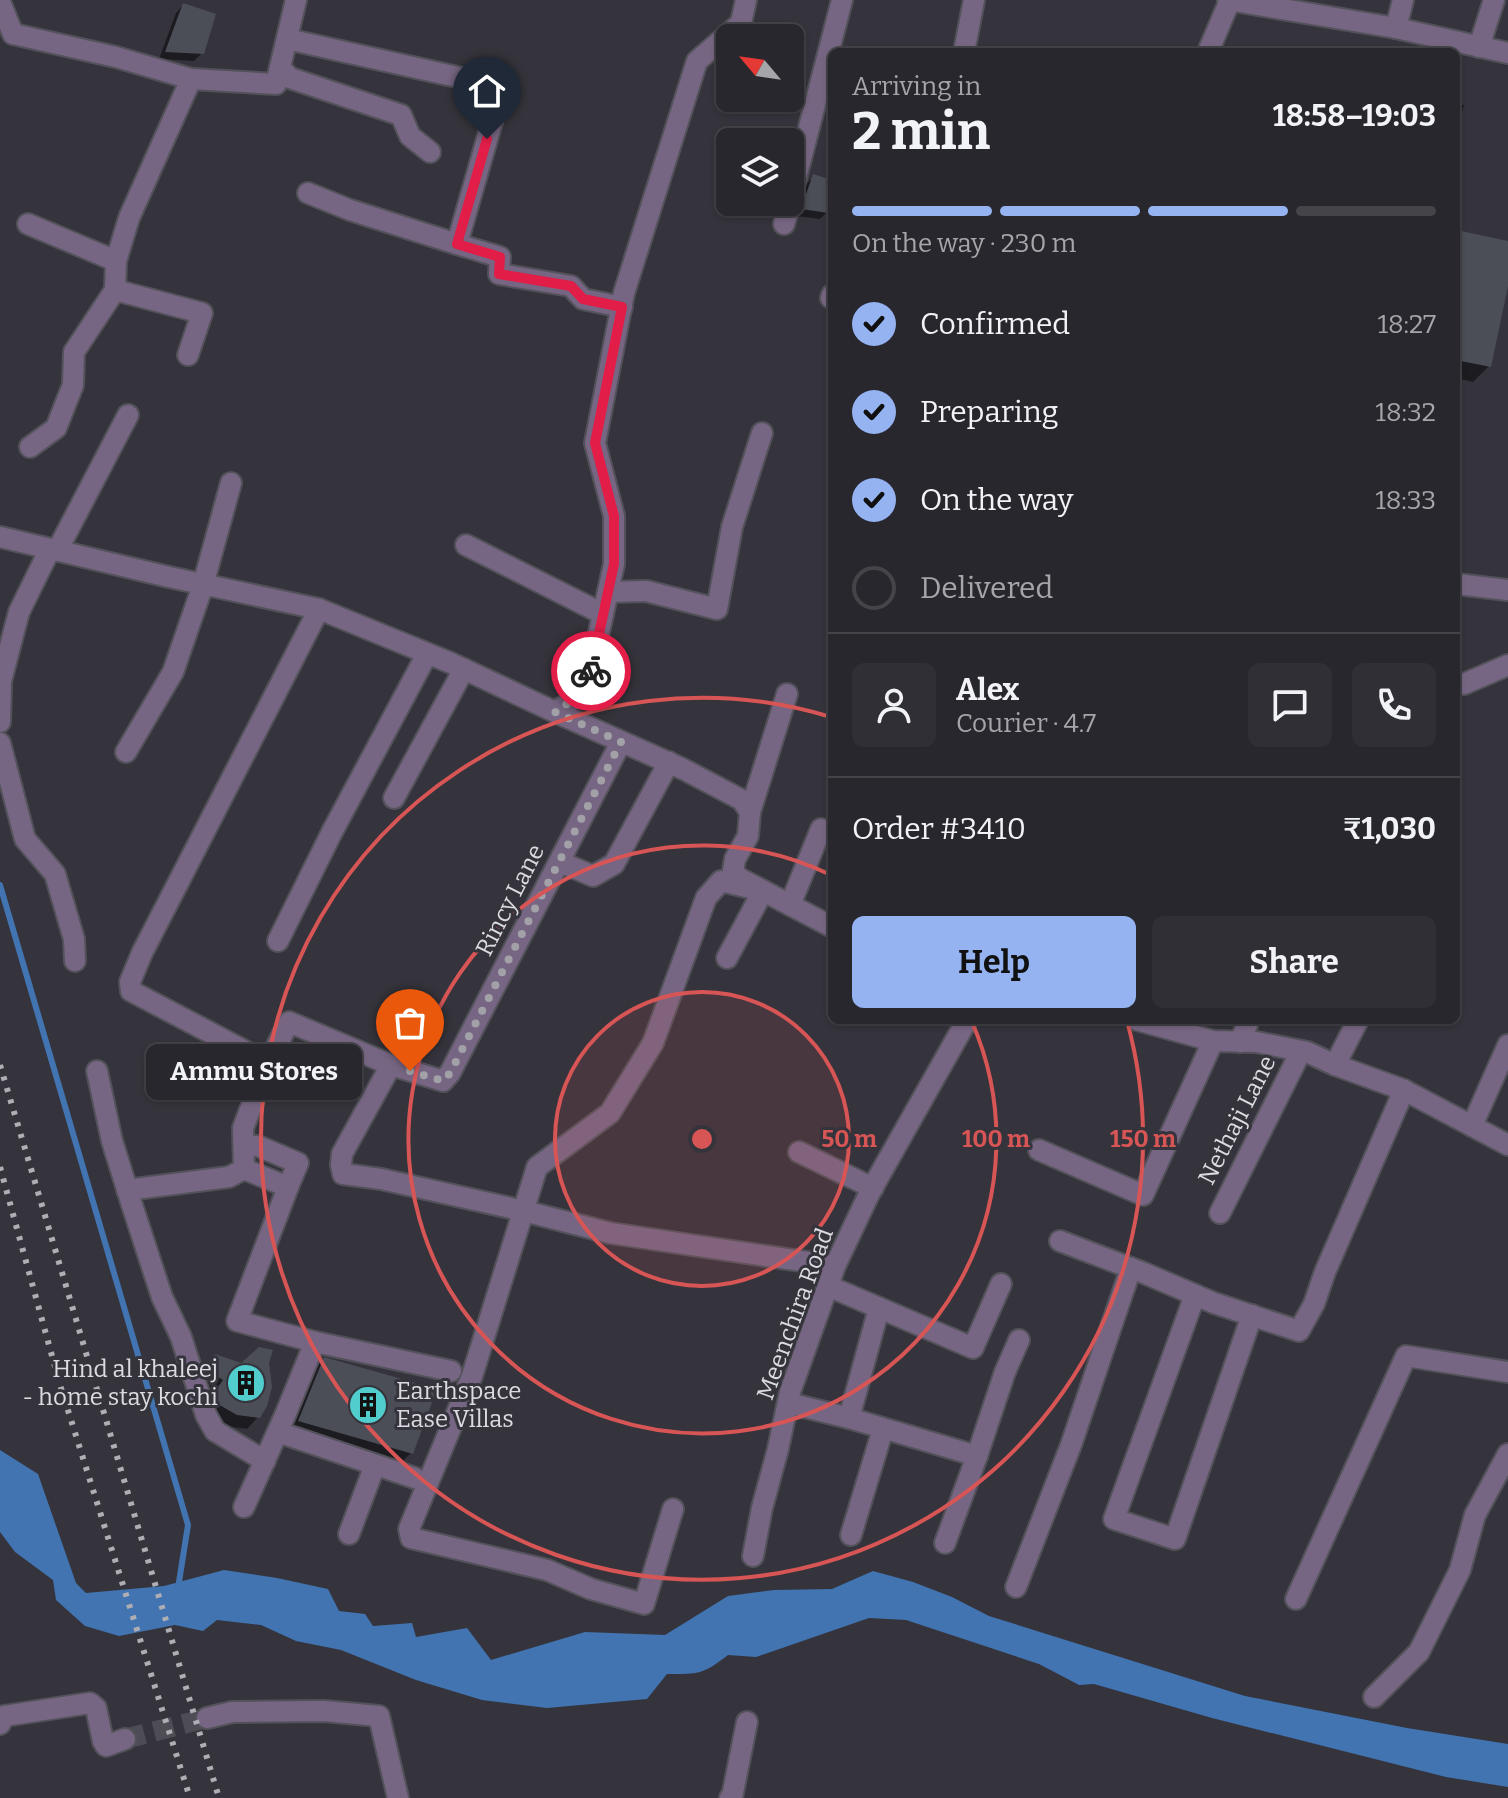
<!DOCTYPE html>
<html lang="en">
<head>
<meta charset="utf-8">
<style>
  :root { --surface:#28272d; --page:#302f35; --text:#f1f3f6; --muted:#a5a5aa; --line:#444449; --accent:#95b2f1 }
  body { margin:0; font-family:Bitter,serif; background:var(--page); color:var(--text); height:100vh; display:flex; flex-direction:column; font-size:30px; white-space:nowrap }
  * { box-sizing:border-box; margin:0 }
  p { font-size:26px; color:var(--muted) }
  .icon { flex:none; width:44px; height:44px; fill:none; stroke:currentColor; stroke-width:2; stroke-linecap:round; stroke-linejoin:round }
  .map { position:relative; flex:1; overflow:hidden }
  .side { position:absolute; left:828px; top:48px; width:632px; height:976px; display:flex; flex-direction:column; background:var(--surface); border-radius:12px; box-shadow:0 2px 6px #0004,0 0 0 2px var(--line) }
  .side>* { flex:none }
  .needle { width:52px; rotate:299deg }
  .fabs { position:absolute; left:716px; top:24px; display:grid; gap:16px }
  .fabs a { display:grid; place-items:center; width:88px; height:88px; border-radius:12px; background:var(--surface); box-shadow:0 2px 6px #0004,0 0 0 2px var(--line); font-size:40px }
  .pin { position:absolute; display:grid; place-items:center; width:68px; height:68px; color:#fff; margin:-82px -34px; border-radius:50% 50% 50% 0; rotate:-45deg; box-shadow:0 0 8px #0007 }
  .pin .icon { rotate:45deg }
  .courier { position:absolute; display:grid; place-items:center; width:80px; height:80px; margin:-40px; border:6px solid #e11d48; border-radius:50%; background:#fff; color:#222; box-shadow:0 2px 10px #0007 }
  .bubble { position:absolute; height:56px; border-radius:12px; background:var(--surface); box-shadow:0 2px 6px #0004,0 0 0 2px var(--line); font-size:26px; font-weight:700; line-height:56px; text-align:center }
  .head em { font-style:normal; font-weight:700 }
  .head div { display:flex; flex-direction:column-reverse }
  .head { display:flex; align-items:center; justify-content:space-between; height:136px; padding:0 24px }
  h1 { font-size:52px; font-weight:700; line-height:60px }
  .bar { display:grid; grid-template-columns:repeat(4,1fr); gap:12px 8px; align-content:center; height:96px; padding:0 24px }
  .bar i { height:10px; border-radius:6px; background:var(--line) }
  .bar .on { background:var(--accent) }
  .bar p { grid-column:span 4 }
  .line { display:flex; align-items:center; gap:20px; padding:0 24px; border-top:2px solid var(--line) }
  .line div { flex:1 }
  .round { display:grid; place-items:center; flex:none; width:84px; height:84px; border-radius:12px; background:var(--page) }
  ol { padding:0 24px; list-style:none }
  li { display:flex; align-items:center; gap:24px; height:88px }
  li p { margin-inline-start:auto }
  li .icon { padding:8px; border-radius:50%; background:var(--accent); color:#111; stroke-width:4 }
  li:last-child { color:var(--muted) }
  li i { width:44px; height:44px; border:4px solid var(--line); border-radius:50% }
  .cta { display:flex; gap:16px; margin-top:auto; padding:16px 24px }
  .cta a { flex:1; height:92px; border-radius:12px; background:var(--accent); color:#111; font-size:32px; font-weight:700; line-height:92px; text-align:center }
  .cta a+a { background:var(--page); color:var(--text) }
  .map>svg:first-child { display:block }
  .water { fill:#4174b0 }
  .shadow { fill:#0007 }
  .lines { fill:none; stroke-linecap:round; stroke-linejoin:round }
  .stream { stroke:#4174b0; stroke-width:6 }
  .building { fill:#4c4e57 }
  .minor-tunnel { stroke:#4e4d55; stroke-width:20; stroke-dasharray:20 10; stroke-linecap:butt }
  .minor-casing { stroke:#53525a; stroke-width:24 }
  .minor { stroke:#776683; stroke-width:20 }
  .rail { stroke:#afaeb5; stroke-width:6; stroke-dasharray:4 8; stroke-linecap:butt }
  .done { stroke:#a2a1a7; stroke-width:8; stroke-dasharray:0 14.4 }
  .route { stroke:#e11d48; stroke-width:10 }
  .ring { fill:none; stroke:#d85556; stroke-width:4 }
  .labels { text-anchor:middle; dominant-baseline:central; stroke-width:6; stroke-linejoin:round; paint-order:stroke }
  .street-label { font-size:24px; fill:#dcdbe1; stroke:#35343c }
  .poi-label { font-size:24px; fill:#dcdbe1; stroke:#35343c; text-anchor:end }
  .centre { fill:#d85556; stroke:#35343c; stroke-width:4 }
  .ring-label { font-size:24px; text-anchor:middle; font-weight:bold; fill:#d85556; stroke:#35343c; stroke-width:6; stroke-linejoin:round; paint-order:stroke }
</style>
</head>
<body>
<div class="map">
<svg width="1508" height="1798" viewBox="0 0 1508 1798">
  <rect width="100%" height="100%" fill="#35343c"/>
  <!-- water -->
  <path class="water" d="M0 1450 38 1474 76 1583 86 1593 164 1586 224 1570 277 1578 328 1589 339 1611 365 1614 373 1626 412 1623 416 1637 467 1628 491 1660 585 1632 665 1635 728 1596 774 1590 832 1589 873 1571 913 1582 952 1597 989 1616 1245 1696 1407 1728 1508 1744V1787L1446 1777 1212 1718 1094 1684 1079 1685 1039 1664 906 1620 869 1618 756 1657 728 1655C702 1675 699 1674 667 1674L647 1699 547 1708 482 1700 416 1680 341 1650 296 1641 261 1625 217 1620 203 1631 175 1625 119 1636 85 1626 56 1600 53 1580 15 1552 0 1532Z"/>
  <!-- shadow -->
  <g class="shadow">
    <polygon points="183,5 202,53 194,61 159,59 176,13"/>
    <polygon points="1456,103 1464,105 1456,133"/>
    <polygon points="814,177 832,182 832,200 827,212 820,219 796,216 806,184"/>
    <polygon points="1456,232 1508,243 1508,277 1489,366 1473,382 1456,378"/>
    <polygon points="216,1356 242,1365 258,1417 247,1429 225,1426 203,1408 213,1392 195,1381 204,1368"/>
    <polygon points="324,1359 411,1453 395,1469 284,1437 308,1375"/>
  </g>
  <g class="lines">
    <!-- stream -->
    <polyline class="stream" points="0,885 188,1525 179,1582"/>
  </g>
  <!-- building -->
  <g class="building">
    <polygon points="183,3 216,14 204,54 165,52"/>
    <polygon points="813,174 832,180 832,206 829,213 801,209"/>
    <polygon points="1456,230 1508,241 1508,286 1491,367 1456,360"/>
    <polygon points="259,1347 273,1350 269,1363 272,1387 267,1406 260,1418 237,1415 216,1403 213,1394 223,1380 205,1369 215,1354 241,1363"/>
    <polygon points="324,1357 437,1389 413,1454 298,1421"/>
  </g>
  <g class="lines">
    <!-- minor-tunnel -->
    <polyline class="minor-tunnel" points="125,1739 207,1718"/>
    <defs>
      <g id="minor">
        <polyline points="1228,0 1396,28 1508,53"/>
        <polyline points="0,2 13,34 116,57 191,79 276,84 296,0"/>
        <polyline points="1396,28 1403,0"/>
        <polyline points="287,39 502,87 457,244 350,210 308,193"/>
        <polyline points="1479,47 1494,0"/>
        <polyline points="964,52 974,0"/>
        <polyline points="1208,52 1230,0"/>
        <polyline points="280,68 290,78 401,115 410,136 430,152"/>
        <polyline points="790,201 842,0"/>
        <polyline points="28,224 116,261"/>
        <polyline points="784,224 790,202"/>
        <polyline points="457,244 500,257 499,274 571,286 583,299 622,307"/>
        <polyline points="115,290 202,313 188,355"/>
        <polyline points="831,298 832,295"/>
        <polyline points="30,447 56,428 73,385 74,352 115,290 116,261 129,218 191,79"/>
        <polyline points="0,537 169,577 319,609 451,663 555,712 586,691 614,564 614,516 595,443 624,293 697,61 741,23 746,0"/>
        <polyline points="466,545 603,614"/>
        <polyline points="57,551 128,415"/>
        <polyline points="1456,584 1508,590"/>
        <polyline points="608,592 646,591 717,609 732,527 762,433"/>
        <polyline points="1464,684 1508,665"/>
        <polyline points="555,712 683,769 742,800 750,812 748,836 735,859 733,871 739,878 832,927"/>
        <polyline points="0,722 1,681 19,612 50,549"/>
        <polyline points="0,743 25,839 55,874 74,939 75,961"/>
        <polyline points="126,752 173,672 203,585 231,483"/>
        <polyline points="394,798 464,669"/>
        <polyline points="750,812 787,694"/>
        <polyline points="560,862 593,876 614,864 669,762"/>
        <polyline points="790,905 821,829"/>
        <polyline points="278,941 332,832 427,654"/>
        <polyline points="1137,1020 1213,1041 1256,1042 1307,1052 1335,1065 1404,1090 1508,1145"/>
        <polyline points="1240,1042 1249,1020"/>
        <polyline points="268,1063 131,991 130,982 142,953 319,609"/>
        <polyline points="391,1065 342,1154 341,1165 343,1174 381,1179 524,1211 610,1233 835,1266"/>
        <polyline points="1335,1065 1358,1020"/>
        <polyline points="97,1071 112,1141 132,1205 162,1297 181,1337 206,1415 215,1431 265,1461"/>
        <polyline points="1472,1126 1508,1045"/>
        <polyline points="244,1146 258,1146 298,1163 288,1187"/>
        <polyline points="1039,1150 1143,1195 1213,1041"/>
        <polyline points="799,1152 873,1188"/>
        <polyline points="127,1190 229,1177 244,1169"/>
        <polyline points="1220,1213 1301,1051"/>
        <polyline points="1060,1241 1144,1273 1214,1303 1299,1331 1314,1304 1325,1272 1404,1090"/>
        <polyline points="828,1286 973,1348 1001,1284"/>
        <polyline points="1195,1295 1114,1519 1175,1539 1252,1315"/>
        <polyline points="879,1308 849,1418 977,1456 945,1543"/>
        <polyline points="451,1371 315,1342 237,1321 288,1187 244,1169 243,1128 268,1063 289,1022 391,1065 443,1081 450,1073 621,742"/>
        <polyline points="788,1403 849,1418"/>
        <polyline points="278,1432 415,1478"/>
        <polyline points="977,1456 1005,1372 1019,1340"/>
        <polyline points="244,1507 286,1413 315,1342"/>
        <polyline points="673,1509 644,1604 591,1589 547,1570 411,1538 409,1529 472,1376 537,1167 610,1113 653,1043 706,898 721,881 763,891 727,958"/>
        <polyline points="349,1534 375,1465"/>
        <polyline points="851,1535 883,1429"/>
        <polyline points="753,1556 762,1508 778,1449 790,1392 835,1266 870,1192 967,1020"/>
        <polyline points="1016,1587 1071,1445 1131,1268"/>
        <polyline points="1296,1599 1406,1356 1508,1372"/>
        <polyline points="1374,1697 1419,1652 1460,1570 1475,1515 1508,1454"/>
        <polyline points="207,1718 232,1712 324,1711 379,1716 398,1798"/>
        <polyline points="0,1724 4,1716 90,1703 96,1708 103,1741 106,1746 125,1739"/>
        <polyline points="730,1798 732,1797 747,1722"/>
      </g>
    </defs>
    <!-- minor casing -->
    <use href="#minor" class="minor-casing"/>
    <!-- minor -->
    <use href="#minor" class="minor"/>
    <!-- rail -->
    <g class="rail">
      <polyline points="0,1065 219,1798"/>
      <polyline points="0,1167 60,1385 190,1798"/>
    </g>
  </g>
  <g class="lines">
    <!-- done -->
    <polyline class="done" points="410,1071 443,1081 450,1073 621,742 555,712 586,691 591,671"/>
    <!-- route -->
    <polyline class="route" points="487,139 457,244 500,257 499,274 571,286 583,299 622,307 595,443 614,516 614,564 591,671"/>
  </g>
  <!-- distance rings -->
  <circle cx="702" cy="1139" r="147" fill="#d85556" fill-opacity=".12"/>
  <g class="ring">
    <circle cx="702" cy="1139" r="147"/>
    <path d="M972 1022A294 294 0 1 1 831 875"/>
    <path d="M1127 1021A441 441 0 1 1 831 717"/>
  </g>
  <!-- icons -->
  <defs>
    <symbol id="building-disc" viewBox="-11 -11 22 22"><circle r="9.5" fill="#52cdce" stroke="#35343c"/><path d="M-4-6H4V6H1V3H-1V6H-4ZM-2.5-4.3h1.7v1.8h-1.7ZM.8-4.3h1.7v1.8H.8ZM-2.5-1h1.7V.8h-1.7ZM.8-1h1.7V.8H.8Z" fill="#111"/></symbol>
  </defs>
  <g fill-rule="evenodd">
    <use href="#building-disc" x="224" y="1361" width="44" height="44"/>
    <use href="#building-disc" x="346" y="1383" width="44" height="44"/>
  </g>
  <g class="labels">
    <!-- street labels -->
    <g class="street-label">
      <text transform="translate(510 900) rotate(-63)">Rincy Lane</text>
      <text transform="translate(1237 1120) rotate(-63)">Nethaji Lane</text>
      <text transform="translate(795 1314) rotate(-70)">Meenchira Road</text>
    </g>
    <!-- poi labels -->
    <g class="poi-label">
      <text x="218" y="1369">Hind al khaleej<tspan x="218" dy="28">- home stay kochi</tspan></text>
      <text x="396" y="1391" text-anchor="start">Earthspace<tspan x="396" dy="28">Ease Villas</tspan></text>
    </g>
  </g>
  <circle cx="702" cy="1139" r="12" class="centre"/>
  <g class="ring-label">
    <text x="849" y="1147">50 m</text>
    <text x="996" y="1147">100 m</text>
    <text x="1143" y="1147">150 m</text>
  </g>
</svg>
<div class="fabs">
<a><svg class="needle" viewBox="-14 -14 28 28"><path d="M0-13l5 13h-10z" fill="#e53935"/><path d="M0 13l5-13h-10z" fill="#a5a5aa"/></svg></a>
<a><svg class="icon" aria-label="layers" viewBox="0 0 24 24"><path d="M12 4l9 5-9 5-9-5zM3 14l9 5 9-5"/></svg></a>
</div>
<div class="pin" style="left:410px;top:1071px;background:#ea580c"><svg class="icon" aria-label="bag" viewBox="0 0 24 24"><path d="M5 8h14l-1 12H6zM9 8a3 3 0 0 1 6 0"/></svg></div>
<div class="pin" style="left:487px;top:139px;background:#1f2937"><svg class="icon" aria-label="home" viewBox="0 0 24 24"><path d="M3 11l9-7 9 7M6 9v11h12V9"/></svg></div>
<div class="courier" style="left:591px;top:671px"><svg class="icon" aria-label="bike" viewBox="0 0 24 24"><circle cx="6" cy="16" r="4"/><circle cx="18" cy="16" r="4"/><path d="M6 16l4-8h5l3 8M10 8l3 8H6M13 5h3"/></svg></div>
<div class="bubble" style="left:146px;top:1044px;width:216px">Ammu Stores</div>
<section class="side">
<div class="head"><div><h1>2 min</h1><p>Arriving in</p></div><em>18:58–19:03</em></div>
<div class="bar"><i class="on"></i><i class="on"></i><i class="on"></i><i></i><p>On the way · 230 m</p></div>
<ol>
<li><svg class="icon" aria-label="check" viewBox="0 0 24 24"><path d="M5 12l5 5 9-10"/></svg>Confirmed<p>18:27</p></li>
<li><svg class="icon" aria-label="check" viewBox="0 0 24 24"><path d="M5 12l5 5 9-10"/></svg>Preparing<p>18:32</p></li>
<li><svg class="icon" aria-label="check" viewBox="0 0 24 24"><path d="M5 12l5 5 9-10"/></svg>On the way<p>18:33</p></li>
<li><i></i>Delivered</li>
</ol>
<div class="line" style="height:144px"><a class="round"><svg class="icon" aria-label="person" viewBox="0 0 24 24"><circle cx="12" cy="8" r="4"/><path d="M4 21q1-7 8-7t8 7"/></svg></a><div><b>Alex</b><p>Courier · 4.7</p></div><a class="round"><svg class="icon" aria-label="chat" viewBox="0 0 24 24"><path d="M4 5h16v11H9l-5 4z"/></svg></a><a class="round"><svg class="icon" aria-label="phone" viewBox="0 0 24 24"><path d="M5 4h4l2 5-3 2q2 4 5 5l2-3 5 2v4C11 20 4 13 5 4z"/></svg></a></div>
<div class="line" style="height:104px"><div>Order #3410</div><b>₹1,030</b></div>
<div class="cta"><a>Help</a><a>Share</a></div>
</section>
</div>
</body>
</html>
